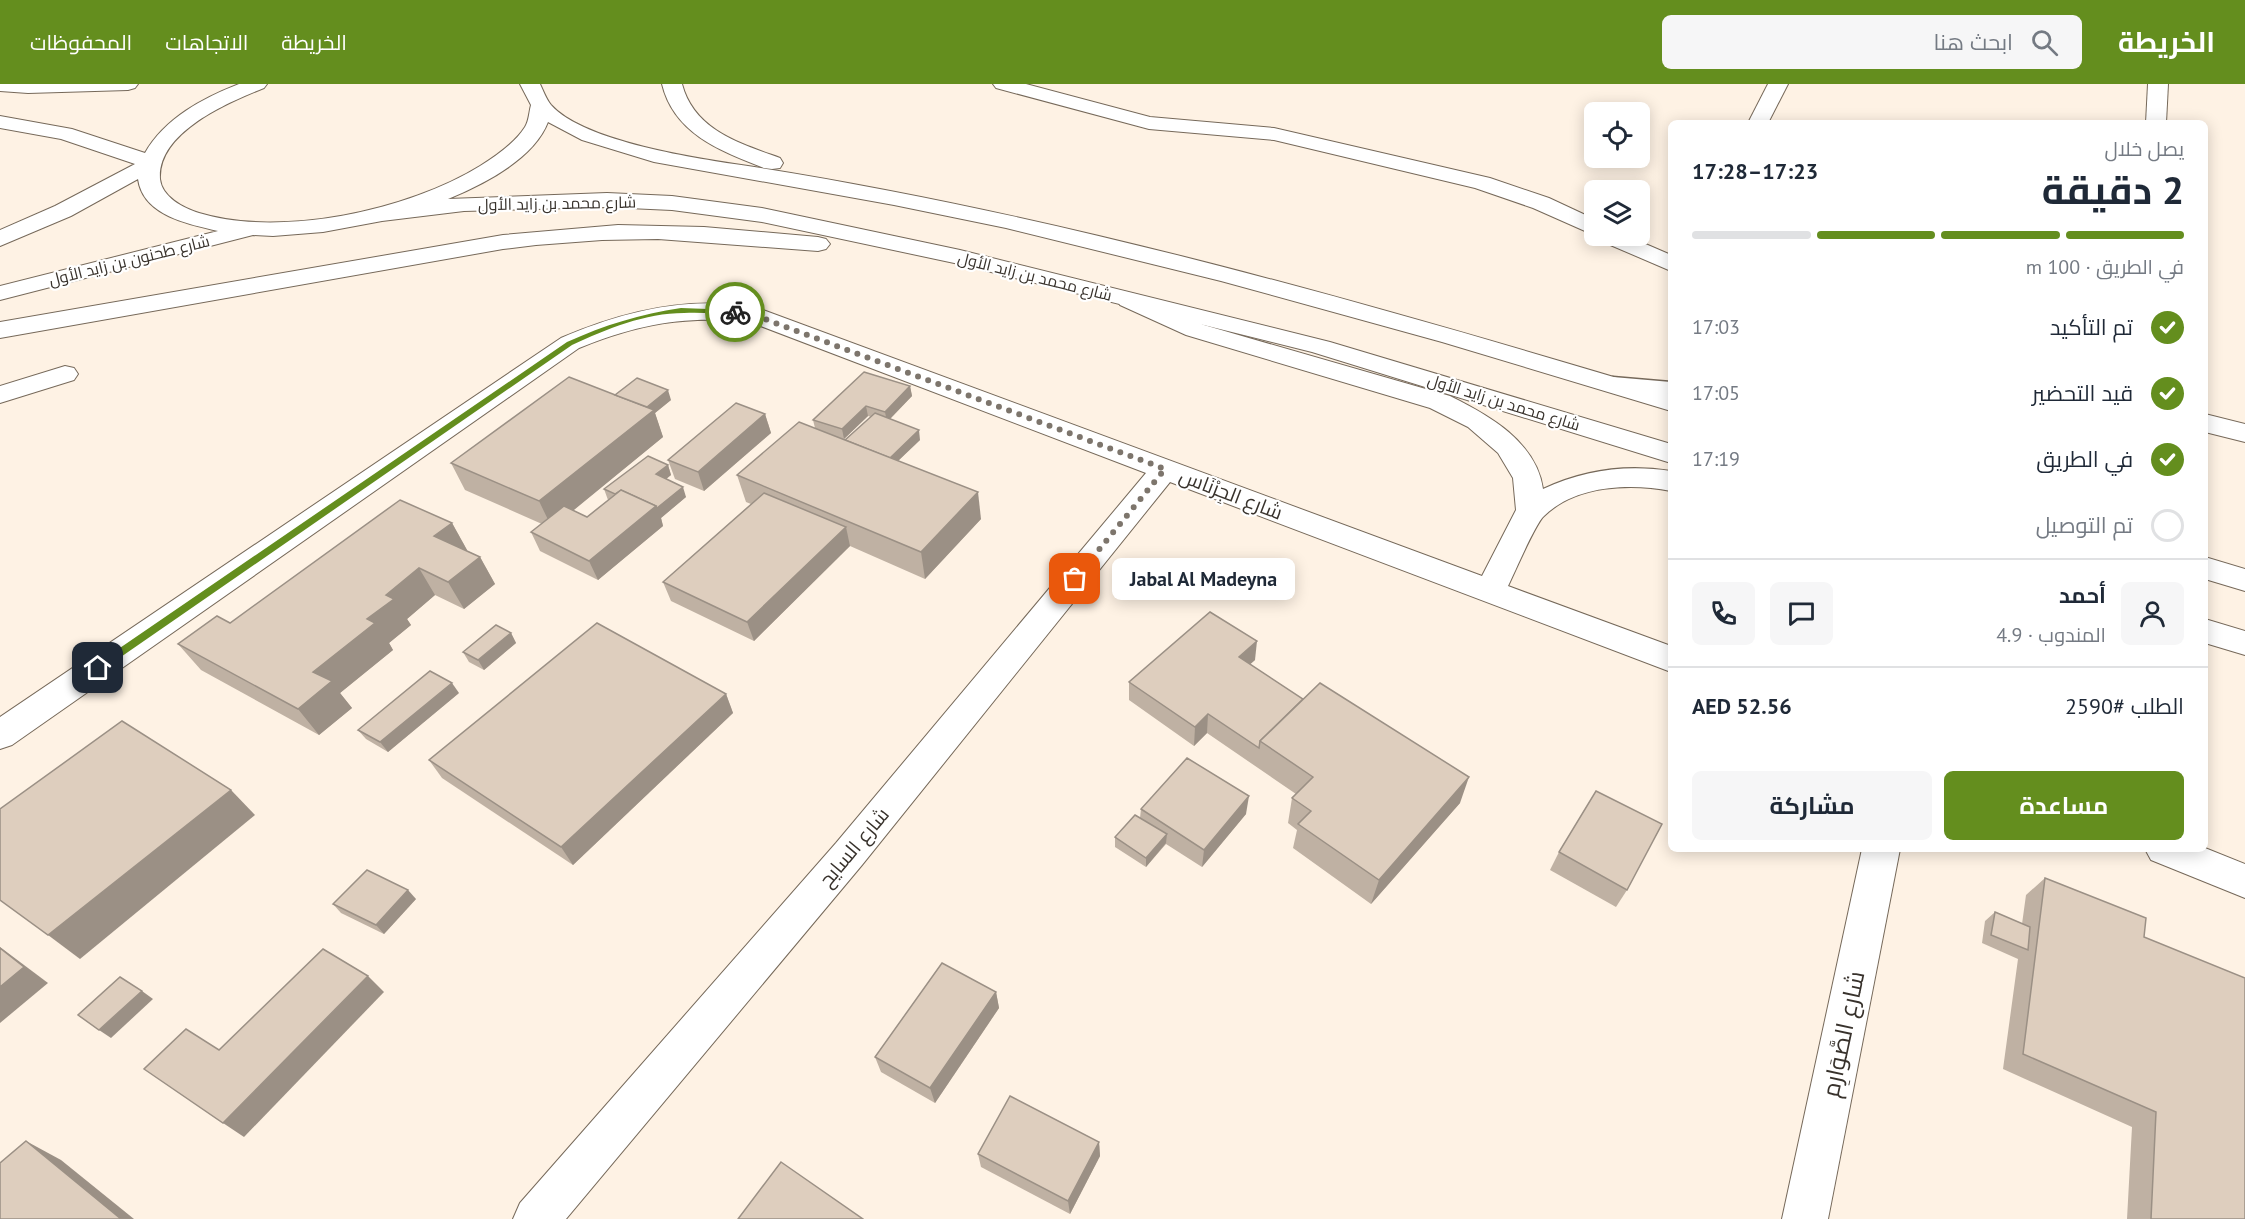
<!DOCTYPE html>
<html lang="ar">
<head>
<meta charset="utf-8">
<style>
  :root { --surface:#fff; --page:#f6f6f7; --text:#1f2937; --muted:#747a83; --line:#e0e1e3; --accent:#648e1e }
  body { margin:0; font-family:"PT Sans",Cairo,sans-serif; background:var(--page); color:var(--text); direction:rtl; height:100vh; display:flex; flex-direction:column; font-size:22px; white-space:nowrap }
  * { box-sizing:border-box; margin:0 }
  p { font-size:20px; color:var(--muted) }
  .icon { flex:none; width:33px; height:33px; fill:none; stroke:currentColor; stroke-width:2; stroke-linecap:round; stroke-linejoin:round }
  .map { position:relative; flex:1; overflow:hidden; direction:ltr }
  .details { position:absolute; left:1668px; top:36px; width:540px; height:732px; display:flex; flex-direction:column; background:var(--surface); border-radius:9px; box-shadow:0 3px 15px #0003; direction:rtl }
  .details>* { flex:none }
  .buttons { position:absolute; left:1584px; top:18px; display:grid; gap:12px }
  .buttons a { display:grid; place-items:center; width:66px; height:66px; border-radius:9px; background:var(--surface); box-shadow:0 3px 15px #0003; font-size:30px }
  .pin { position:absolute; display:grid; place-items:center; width:51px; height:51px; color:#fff; margin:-26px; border-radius:12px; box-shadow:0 3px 9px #0006 }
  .courier { position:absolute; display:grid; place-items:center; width:60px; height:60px; margin:-30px; border:4px solid #648e1e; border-radius:50%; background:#fff; color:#222; box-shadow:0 2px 8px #0007 }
  .bubble { position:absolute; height:42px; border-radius:9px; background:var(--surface); box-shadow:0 3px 15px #0003; font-size:20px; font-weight:700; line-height:42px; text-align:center; direction:rtl }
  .summary em { font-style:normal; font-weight:700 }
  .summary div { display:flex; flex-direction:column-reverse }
  .summary { display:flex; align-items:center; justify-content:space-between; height:102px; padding:0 24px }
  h1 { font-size:39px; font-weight:700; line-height:45px }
  .bar { display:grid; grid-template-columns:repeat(4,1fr); gap:9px 6px; align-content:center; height:72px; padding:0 24px }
  .bar i { height:8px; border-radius:4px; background:var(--line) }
  .bar .current { background:var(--accent) }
  .bar p { grid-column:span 4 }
  .line { display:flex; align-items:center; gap:15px; padding:0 24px; border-top:2px solid var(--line) }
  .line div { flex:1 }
  .round { display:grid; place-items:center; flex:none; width:63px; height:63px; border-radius:9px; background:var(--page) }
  ol { padding:0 24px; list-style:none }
  li { display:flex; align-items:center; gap:18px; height:66px }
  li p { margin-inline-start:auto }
  li .icon { padding:6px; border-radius:50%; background:var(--accent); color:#fff; stroke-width:4 }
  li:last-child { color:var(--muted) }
  li i { width:33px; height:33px; border:3px solid var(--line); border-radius:50% }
  .button { display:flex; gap:12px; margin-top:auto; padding:12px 24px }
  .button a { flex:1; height:69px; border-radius:9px; background:var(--accent); color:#fff; font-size:24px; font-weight:700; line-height:69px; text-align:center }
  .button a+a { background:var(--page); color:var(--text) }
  header { display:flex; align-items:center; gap:36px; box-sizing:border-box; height:84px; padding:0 30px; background:var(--accent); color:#fff }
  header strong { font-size:28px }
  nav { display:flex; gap:33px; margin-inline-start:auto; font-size:21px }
  .search { width:420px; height:54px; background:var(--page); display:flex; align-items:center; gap:15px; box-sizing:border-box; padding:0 21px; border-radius:9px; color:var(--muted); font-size:22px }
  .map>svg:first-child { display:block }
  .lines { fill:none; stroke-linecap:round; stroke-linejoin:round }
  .lane-casing { stroke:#76695a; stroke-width:3 }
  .street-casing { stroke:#76695a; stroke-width:2 }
  .secondary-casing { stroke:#76695a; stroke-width:2 }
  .lane { fill:#fff; fill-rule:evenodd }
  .street { fill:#fff; fill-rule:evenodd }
  .secondary { fill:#fff; fill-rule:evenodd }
  .wall { fill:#bfb1a3; fill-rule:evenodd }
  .shaded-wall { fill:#9b9085 }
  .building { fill:#decebe; stroke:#9b9085; stroke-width:1.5 }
  .route { fill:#648e1e }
  .done { stroke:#7d756c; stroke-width:6; stroke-dasharray:0 10.8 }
  .labels { text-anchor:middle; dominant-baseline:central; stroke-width:4.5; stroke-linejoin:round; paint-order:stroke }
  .far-street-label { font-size:16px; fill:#38322c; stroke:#fff }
  .street-label { font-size:20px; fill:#38322c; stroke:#fff }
  .near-street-label { font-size:24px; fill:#38322c; stroke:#fff }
</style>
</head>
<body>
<header>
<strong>الخريطة</strong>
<div class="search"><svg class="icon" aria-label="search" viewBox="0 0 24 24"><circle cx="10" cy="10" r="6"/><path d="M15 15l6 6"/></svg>ابحث هنا</div>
<nav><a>الخريطة</a><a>الاتجاهات</a><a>المحفوظات</a></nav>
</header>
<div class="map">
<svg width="2245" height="1135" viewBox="0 0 2245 1135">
  <rect width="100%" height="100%" fill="#fef2e4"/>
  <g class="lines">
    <defs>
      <polygon id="lane" points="1613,293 1671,298 1671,310 1607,303 1604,299 1607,295"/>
      <g id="street">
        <polygon points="993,0 1026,0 1150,33 1274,44 1490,94 1549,114 1594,135 1594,151 1533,124 1475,104 1274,56 1149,45 996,4"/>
        <polygon points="1768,0 1788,0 1768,39 1748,39"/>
        <polygon points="2148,0 2168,0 2166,39 2146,39"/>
        <polygon points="1597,152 1627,152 1671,171 1671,187 1601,157"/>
        <path d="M1129 209 1204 241 1450 312C1488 331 1536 357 1543 405 1583 386 1627 380 1671 387V407C1630 399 1576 401 1544 432 1535 440 1515 488 1508 502L1671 562V588L1170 398 862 781 566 1135H513L520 1119 836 759 1146 389 750 238C686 231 638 240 579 264L12 661 0 665V633L561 254C624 227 695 209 763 226L1482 492 1516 426 1513 394 1498 369 1468 343 1430 324 1186 251 1120 221 1117 216 1120 211Z"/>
        <polygon points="65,282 74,284 78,290 74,296 0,319 0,302"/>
        <polygon points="2205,330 2245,340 2245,358 2205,348"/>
        <polygon points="2205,764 2245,780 2245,814 2151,776 2145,765"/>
        <polygon points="1862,765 1900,765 1828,1135 1782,1135"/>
      </g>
      <g id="secondary">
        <polygon points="0,0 138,0 135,4 128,6 28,9 0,7"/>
        <path d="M239 0H267L264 4C229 18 157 48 160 95 162 113 183 124 199 129 281 154 409 126 480 82 496 72 515 59 525 43 529 37 529 28 531 21L520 0H540C543 6 546 15 551 21 584 58 699 75 748 82 1062 131 1367 219 1671 310V327L1442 258 1221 197 1006 144 894 121 654 78 582 56 548 38C534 75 482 101 448 115L607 109 672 112 762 124 960 166 1330 258 1671 360V379L1312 268 959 180 762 138 672 126 607 123 464 127 382 137 323 148 273 152 253 151 0 216V202L218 147C189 140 143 132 138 95L71 132 0 162V146L55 122 135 80 61 55 0 44V32L72 45 145 69C165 34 203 14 239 0Z"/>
        <path d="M662 0H682C694 46 739 59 780 74L783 79 780 84 772 85 764 84C721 67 674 50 662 0Z"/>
        <polygon points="618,141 704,143 818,153 826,155 830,160 826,165 818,167 658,155 602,156 536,161 503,165 0,254 0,238 503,151"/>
        <polygon points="2205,473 2245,485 2245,507 2205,495"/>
        <polygon points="2205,535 2245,547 2245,571 2205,559"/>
      </g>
    </defs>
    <!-- lane casing -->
    <use href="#lane" class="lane-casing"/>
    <!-- street casing -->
    <use href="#street" class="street-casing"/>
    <!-- secondary casing -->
    <use href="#secondary" class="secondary-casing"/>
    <!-- lane -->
    <use href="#lane" class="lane"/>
    <!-- street -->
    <use href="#street" class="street"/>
    <!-- secondary -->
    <use href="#secondary" class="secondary"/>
  </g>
  <!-- wall -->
  <g class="wall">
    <path d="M910 302 912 312 890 335 920 356 898 377 981 435 925 495 850 462 754 557 671 517 663 498 751 420 746 418 737 391 815 344 813 336ZM868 332 871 333 845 356 844 355Z"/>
    <polygon points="615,311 671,316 655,329 663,353 573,426 587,433 608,416 604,405 668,381 671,391 666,395 686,413 661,434 663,442 598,496 540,467 531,448 542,440 465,406 451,379"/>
    <polygon points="765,330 771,349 704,407 675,395 668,376"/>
    <polygon points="452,439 467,466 466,466 480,473 495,500 464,525 435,511 407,535 411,541 389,559 393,566 340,609 352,624 319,651 201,586 178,560 230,539"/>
    <polygon points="511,549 516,559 484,586 469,578 463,568"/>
    <polygon points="1255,576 1250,580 1460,719 1371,820 1293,764 1297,746 1288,739 1292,714 1296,710 1207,649 1194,662 1129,616 1129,598"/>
    <polygon points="459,609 388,668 366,655 358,646"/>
    <polygon points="726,610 733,629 573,781 442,694 429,676"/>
    <polygon points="1141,725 1246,730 1202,783 1166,760 1146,783 1115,763 1115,753 1140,734"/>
    <polygon points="1559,768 1627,806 1616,823 1550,786"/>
    <polygon points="2045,794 2144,853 2245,1135 2127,1135 2132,1043 2003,985 2018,875 1982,859 1985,837 1995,828 2022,840 2026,811"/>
    <polygon points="416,815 384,850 341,829 333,820"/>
    <polygon points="996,908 999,924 935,1019 881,988 875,973"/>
    <polygon points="1099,1058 1100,1072 1070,1130 981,1083 978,1070"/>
  </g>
  <!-- shaded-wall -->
  <g class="shaded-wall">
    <polygon points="910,302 912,312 887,338 885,328"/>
    <polygon points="668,306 671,316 655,329 663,353 552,444 539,417 634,333"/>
    <polygon points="866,322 868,332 844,355 842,345"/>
    <polygon points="765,330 771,349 704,407 698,388"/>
    <polygon points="919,346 920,356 880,394 878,384"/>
    <polygon points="668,381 671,391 660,400 656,390"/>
    <polygon points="683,403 686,413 661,434 663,442 598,496 589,477 656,422"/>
    <polygon points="978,408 981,435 925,495 921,468"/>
    <polygon points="452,439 467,466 450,479 434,452"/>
    <polygon points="846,443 850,462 754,557 747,538"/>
    <polygon points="480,473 495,500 464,525 448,498"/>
    <polygon points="419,484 435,511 407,535 411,541 389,559 393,566 340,609 352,624 319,651 298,625 313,588 367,535 386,511"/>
    <polygon points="511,549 516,559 484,586 478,576"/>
    <polygon points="1257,557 1255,576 1237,592 1239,573"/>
    <polygon points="452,599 459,609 388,668 380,658"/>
    <polygon points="726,610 733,629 573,781 561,763"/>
    <polygon points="1208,630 1207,649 1194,662 1195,643"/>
    <polygon points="1469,693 1460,719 1371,820 1379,796"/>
    <polygon points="231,706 255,731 80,875 48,851"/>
    <polygon points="1249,712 1246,730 1202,783 1204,766"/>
    <polygon points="1167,750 1166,759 1146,783 1146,774"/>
    <polygon points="408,806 416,815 384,850 376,841"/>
    <polygon points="0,863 48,899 0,939"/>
    <polygon points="368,892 384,908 244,1053 223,1039"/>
    <polygon points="142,907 153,915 111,954 99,946"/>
    <polygon points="996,908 999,924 935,1019 930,1004"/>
    <polygon points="26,1057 61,1076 134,1135 121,1135"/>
    <polygon points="1099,1058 1100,1072 1070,1130 1068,1117"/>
  </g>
  <!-- building -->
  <g class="building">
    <polygon points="864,288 910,302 885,328 866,322 842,345 813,336"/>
    <polygon points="569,293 654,326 539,417 451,379"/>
    <polygon points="637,294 668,306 647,323 615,311"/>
    <polygon points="736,319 765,330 698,388 668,376"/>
    <polygon points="875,329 919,346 890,374 845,356"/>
    <polygon points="799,338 978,408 921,468 737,391"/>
    <polygon points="648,372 668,381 656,390 683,403 657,424 656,422 621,406 615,410 604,405"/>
    <polygon points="621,406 656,422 589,477 531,448 564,422 587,433"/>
    <polygon points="764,409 846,443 747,538 663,498"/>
    <polygon points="400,416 452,439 434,452 480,473 448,498 419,484 386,511 394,515 367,535 375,539 313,588 332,597 298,625 178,560 217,532 230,539"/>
    <polygon points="1210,528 1257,557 1239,573 1303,615 1260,657 1259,664 1208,630 1195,643 1129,598"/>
    <polygon points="597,539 726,610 561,763 429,676"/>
    <polygon points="496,541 511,549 478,576 463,568"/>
    <polygon points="430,587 452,599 380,658 358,646"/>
    <polygon points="1320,599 1469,693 1379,796 1298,740 1311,727 1292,714 1313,693 1260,657"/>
    <polygon points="122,637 231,706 48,851 0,816 0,725"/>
    <polygon points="1187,674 1249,712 1204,766 1141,725"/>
    <polygon points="1596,707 1662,740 1627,806 1559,768"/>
    <polygon points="1135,731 1167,750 1146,774 1115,753"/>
    <polygon points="367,786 408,806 376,841 333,820"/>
    <polygon points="2045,794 2146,834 2144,853 2245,894 2245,1135 2151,1135 2156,1028 2023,970"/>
    <polygon points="1995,828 2030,843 2028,866 1991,851"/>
    <polygon points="0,864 24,883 0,903"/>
    <polygon points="323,865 368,892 223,1039 144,985 186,945 219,966"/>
    <polygon points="942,879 996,908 930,1004 875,973"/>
    <polygon points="120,893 142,907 99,946 78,931"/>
    <polygon points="1010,1012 1099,1058 1068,1117 978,1070"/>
    <polygon points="26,1057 121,1135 0,1135 0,1079"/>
    <polygon points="781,1078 863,1135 738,1135"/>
  </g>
  <!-- route -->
  <path class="route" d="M681 224 735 226 739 228 735 230C718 230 701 228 684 229 645 229 607 245 572 261L102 586H95V581L567 258C605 241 640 230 681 224Z"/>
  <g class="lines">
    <!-- done -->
    <polyline class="done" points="735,228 754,231 1165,385 1075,495"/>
  </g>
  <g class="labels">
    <!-- far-street labels -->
    <g class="far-street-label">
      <text transform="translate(557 119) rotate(-1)">شارع محمد بن زايد الأول</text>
      <text transform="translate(129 176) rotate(-14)">شارع طحنون بن زايد الأول</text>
      <text transform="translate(1035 192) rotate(14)">شارع محمد بن زايد الأول</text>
      <text transform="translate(1504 318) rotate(17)">شارع محمد بن زايد الأول</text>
    </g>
    <!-- street labels -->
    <g class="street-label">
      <text transform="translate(1231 410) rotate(21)">شارع الجِرْنَاس</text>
      <text transform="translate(854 763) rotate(-50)">شارع السايح</text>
    </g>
    <!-- near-street labels -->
    <g class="near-street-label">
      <text transform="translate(1843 950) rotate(-78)">شارع الصَّوَارِم</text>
    </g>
  </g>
</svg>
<div class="buttons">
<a><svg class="icon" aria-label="locate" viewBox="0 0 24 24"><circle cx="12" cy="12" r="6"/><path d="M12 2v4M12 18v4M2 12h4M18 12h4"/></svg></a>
<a><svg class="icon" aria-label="layers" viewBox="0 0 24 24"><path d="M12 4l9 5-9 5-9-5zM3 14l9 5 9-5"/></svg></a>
</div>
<div class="pin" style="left:1075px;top:495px;background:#ea580c"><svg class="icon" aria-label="bag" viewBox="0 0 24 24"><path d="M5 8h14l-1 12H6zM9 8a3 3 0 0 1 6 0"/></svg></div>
<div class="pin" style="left:98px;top:584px;background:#1f2937"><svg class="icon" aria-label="home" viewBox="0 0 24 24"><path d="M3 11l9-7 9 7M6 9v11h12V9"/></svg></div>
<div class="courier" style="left:735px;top:228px"><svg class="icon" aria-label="bike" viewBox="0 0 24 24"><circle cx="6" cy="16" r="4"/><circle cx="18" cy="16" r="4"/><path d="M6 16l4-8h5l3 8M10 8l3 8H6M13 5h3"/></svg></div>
<div class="bubble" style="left:1112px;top:474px;width:183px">Jabal Al Madeyna</div>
<section class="details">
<div class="summary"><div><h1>2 دقيقة</h1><p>يصل خلال</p></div><em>17:23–17:28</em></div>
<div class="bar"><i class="current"></i><i class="current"></i><i class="current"></i><i></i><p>في الطريق · 100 m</p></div>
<ol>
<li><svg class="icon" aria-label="check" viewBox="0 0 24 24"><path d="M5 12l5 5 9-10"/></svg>تم التأكيد<p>17:03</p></li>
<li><svg class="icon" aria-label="check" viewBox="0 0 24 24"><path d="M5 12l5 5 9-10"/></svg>قيد التحضير<p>17:05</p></li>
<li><svg class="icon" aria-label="check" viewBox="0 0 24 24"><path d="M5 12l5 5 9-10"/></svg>في الطريق<p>17:19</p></li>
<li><i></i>تم التوصيل</li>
</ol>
<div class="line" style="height:108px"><a class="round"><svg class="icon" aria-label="person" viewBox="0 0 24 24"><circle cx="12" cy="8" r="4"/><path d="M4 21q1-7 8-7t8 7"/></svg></a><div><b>أحمد</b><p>المندوب · 4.9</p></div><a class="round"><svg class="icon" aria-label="chat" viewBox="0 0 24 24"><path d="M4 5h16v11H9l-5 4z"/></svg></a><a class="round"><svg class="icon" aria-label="phone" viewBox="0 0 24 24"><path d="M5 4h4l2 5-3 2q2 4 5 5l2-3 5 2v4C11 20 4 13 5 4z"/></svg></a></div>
<div class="line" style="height:78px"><div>الطلب #2590</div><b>AED 52.56</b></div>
<div class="button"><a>مساعدة</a><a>مشاركة</a></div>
</section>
</div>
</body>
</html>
